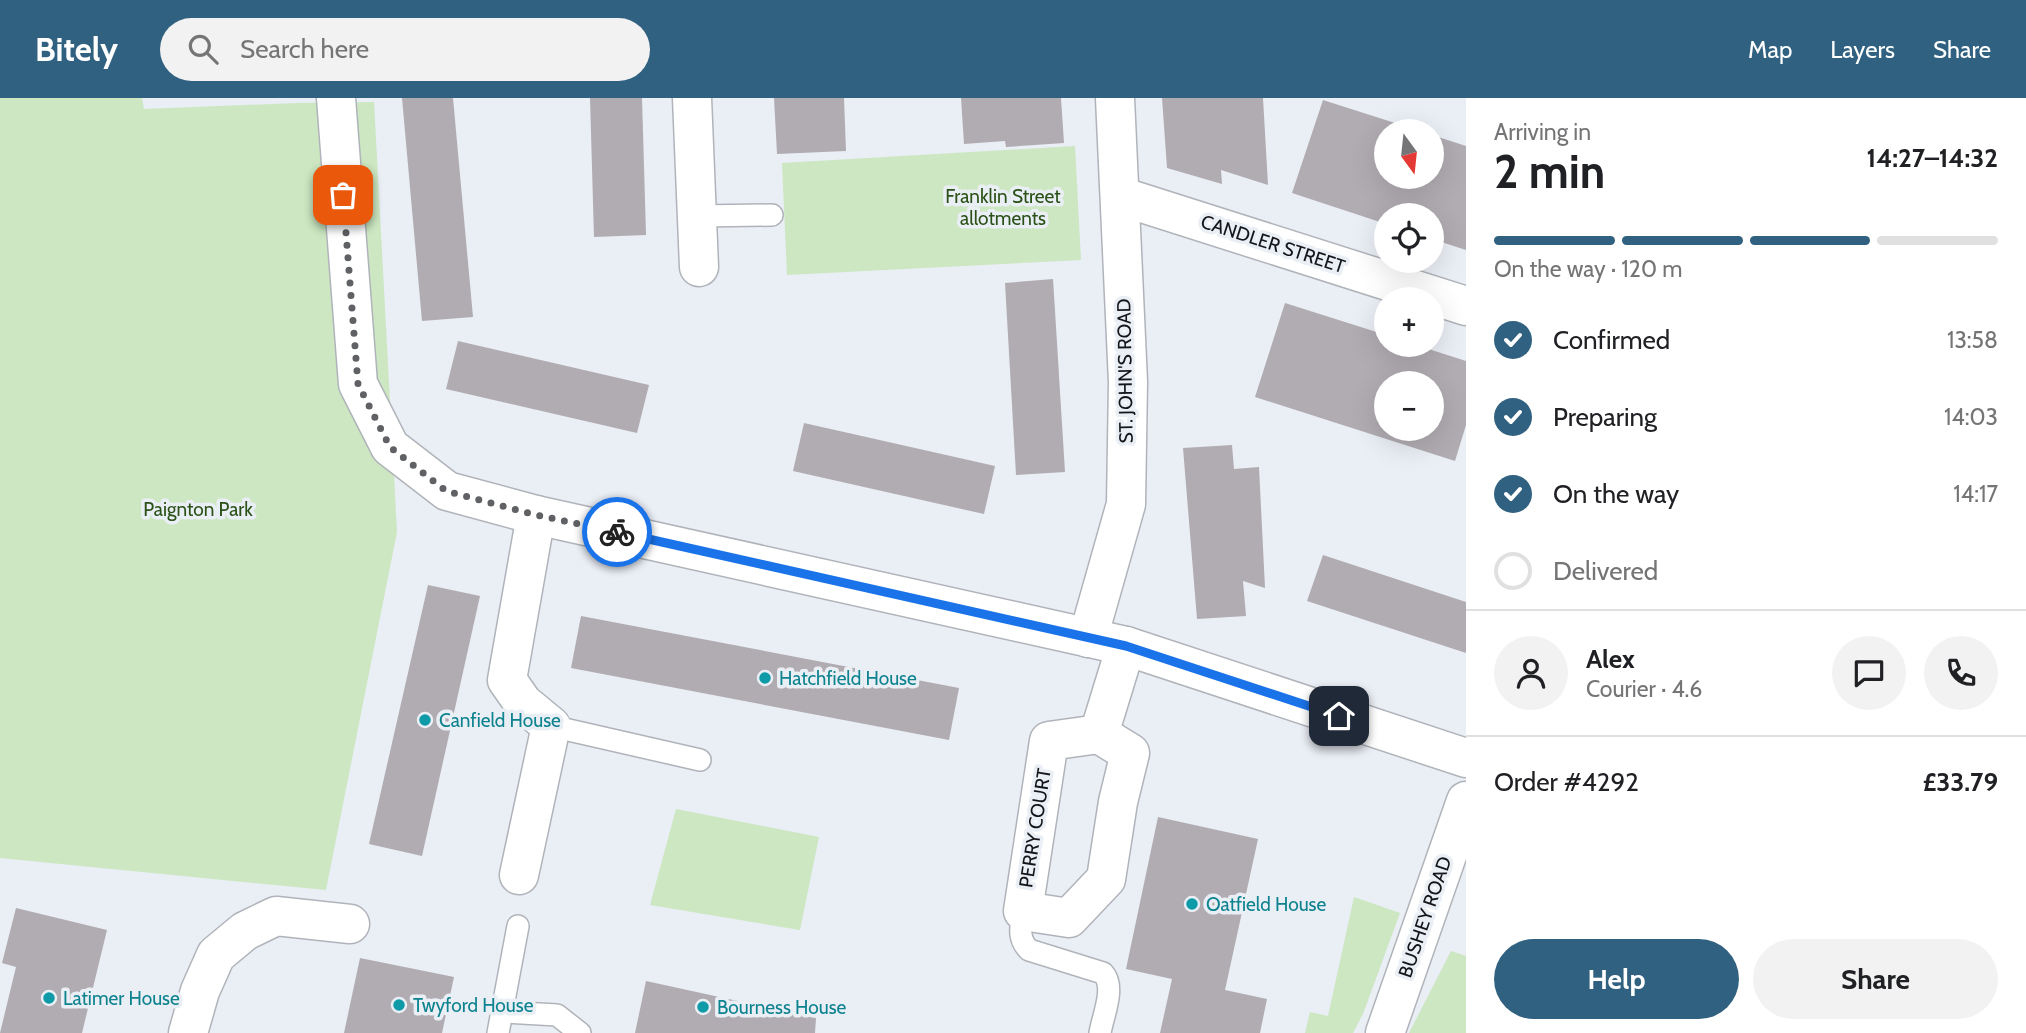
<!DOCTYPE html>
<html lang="en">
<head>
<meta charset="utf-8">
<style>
  :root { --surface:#fff; --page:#f2f2f2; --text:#202124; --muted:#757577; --line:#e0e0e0; --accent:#316180 }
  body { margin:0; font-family:Cabin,sans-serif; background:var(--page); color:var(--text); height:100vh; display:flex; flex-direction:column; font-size:26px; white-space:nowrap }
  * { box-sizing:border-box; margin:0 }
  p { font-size:23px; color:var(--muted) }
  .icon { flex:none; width:38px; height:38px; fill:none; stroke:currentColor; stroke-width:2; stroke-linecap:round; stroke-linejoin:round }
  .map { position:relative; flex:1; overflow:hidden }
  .drawer { display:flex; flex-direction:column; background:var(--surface); width:560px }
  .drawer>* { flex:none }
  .needle { width:46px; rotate:165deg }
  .fabs { position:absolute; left:1374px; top:21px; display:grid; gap:14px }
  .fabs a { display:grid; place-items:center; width:70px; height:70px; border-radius:50%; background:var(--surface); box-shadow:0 7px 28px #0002; font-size:35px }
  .pin { position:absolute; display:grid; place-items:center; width:60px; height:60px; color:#fff; margin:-30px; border-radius:14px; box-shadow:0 4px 10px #0006 }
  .courier { position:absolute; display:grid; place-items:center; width:70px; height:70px; margin:-35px; border:5px solid #1a73e8; border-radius:50%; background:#fff; color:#222; box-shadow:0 2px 9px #0007 }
  .overview em { font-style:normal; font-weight:700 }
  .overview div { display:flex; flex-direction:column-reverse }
  .overview { display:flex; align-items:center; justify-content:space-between; height:119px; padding:0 28px }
  h1 { font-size:46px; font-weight:700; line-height:52px }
  .bar { display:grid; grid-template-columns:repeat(4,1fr); gap:10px 7px; align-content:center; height:84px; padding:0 28px }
  .bar i { height:9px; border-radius:5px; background:var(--line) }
  .bar .selected { background:var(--accent) }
  .bar p { grid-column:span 4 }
  .line { display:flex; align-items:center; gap:18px; padding:0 28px; border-top:2px solid var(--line) }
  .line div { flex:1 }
  .round { display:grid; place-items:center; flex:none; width:74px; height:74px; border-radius:37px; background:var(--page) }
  ol { padding:0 28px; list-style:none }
  li { display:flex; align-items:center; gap:21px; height:77px }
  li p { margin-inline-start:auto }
  li .icon { padding:7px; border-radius:50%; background:var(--accent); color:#fff; stroke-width:4 }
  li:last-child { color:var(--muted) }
  li i { width:38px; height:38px; border:4px solid var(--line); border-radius:50% }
  .action { display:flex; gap:14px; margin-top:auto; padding:14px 28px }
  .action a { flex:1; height:80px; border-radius:42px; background:var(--accent); color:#fff; font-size:28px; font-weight:700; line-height:80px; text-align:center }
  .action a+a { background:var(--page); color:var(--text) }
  header { display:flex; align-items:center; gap:42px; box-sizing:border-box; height:98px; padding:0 35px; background:var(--accent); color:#fff }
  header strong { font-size:33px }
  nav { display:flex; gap:38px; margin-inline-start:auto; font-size:24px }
  .search { width:490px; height:63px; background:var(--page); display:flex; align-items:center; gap:18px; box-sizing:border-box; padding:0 24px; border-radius:38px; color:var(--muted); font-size:26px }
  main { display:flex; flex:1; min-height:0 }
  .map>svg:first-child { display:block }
  .green { fill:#cce7c1 }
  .building { fill:#b1acb2; fill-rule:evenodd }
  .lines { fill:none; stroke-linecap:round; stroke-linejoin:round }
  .lane-casing { stroke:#b0b4ba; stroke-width:24 }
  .street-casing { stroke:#b0b4ba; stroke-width:41 }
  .lane { stroke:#fff; stroke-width:21 }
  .street { stroke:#fff; stroke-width:38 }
  .done { stroke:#5f6165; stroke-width:7; stroke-dasharray:0 12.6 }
  .route { stroke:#1a73e8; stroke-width:9 }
  .culture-dot { fill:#0f9aa8; stroke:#eaeef5; stroke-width:2.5 }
  .labels { text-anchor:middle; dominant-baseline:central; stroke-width:7; stroke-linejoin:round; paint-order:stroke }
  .park-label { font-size:19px; fill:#2a5116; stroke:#eaeef5 }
  .street-label { font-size:19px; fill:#141518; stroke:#eaeef5 }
  .culture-label { font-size:19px; fill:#0d838f; stroke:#eaeef5; text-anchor:start }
</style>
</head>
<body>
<header>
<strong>Bitely</strong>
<div class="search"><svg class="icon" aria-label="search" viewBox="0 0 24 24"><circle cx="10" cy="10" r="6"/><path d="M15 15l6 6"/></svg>Search here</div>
<nav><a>Map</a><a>Layers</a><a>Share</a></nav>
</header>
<main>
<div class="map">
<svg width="1466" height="935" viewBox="0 0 1466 935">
  <rect width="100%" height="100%" fill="#eaeef5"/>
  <!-- green -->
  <g class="green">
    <polygon points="0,0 142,0 144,11 297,5 374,4 397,434 326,792 0,760"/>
    <polygon points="1075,48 1081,162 787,177 782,65"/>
    <polygon points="676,711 819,739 800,832 650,807"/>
    <polygon points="1354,799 1400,815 1363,916 1353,935 1305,935 1310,914 1328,918"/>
    <polygon points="1451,853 1466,858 1466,935 1409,935"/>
  </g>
  <!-- building -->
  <g class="building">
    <polygon points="402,0 453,0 473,219 422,223"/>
    <polygon points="590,0 642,0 646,137 594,139"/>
    <polygon points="774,0 844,0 846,53 777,56"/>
    <polygon points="961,0 1061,0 1064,45 1006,49 1005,43 964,46"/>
    <polygon points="1162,0 1263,0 1268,87 1221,72 1222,86 1167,70"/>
    <polygon points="1323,2 1420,33 1386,33 1386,79 1432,79 1432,37 1466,48 1466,152 1432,141 1432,117 1386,117 1386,126 1292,95"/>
    <polygon points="1053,181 1065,374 1016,377 1005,185"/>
    <path d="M1285 205 1386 237V247H1416L1466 263V327L1455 363 1255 299ZM1386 285H1432V331H1386Z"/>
    <polygon points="458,243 649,287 637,335 446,291"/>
    <polygon points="804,325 995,368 984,416 793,373"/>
    <polygon points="1232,347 1234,371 1259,369 1265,490 1243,483 1246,518 1197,521 1183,350"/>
    <polygon points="1323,457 1466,504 1466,555 1307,503"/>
    <polygon points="428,487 480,498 422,758 369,746"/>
    <polygon points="581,518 959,590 949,642 571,570"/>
    <polygon points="1158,719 1258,741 1225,892 1267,901 1260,935 1160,935 1172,881 1126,871"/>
    <polygon points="16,810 107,832 82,935 0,935 16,869 2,865"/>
    <polygon points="360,860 454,879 442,935 344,935"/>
    <polygon points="646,883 816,920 815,935 635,935"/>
  </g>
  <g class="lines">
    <defs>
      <g id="lane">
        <polyline points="697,118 772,117"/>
        <polyline points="551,628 700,662"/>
        <path d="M1023 813C1021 828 1017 840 1029 852L1103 875C1116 889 1103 917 1100 935"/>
        <polyline points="502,914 557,917 580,935"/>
        <polyline points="498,935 518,828"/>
      </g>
      <g id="street">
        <polyline points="336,0 358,286 390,349 447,393 536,417 1126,548 1466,660"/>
        <polyline points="692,0 699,169"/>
        <polyline points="1120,98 1466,208"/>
        <polyline points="1088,540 1126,406 1128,284 1115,0"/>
        <polyline points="1099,636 1049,643 1023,813 1069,820 1106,781 1118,704 1130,655 1099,636 1126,548"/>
        <polyline points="519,777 551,628 523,605 507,582 536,417"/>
        <polyline points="188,935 200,893 216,857 245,833 276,818 350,826"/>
        <polyline points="1385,935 1466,703"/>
      </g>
    </defs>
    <!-- lane casing -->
    <use href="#lane" class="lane-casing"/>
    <!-- street casing -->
    <use href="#street" class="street-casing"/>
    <!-- lane -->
    <use href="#lane" class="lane"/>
    <!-- street -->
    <use href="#street" class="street"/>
  </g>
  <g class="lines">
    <!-- done -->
    <polyline class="done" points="343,97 358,286 390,349 446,393 536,417 617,434"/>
    <!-- route -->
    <polyline class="route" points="617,434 1126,548 1339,618"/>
  </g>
  <!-- markers -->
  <g class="culture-dot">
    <circle cx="765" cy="580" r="7"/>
    <circle cx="425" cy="622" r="7"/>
    <circle cx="1192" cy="806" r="7"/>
    <circle cx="49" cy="900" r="7"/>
    <circle cx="399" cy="907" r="7"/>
    <circle cx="703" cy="909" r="7"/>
  </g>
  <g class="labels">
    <!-- park labels -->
    <g class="park-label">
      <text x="1003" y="98">Franklin Street<tspan x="1003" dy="22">allotments</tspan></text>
      <text x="198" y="411">Paignton Park</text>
    </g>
    <!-- street labels -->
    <g class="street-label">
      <text transform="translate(1273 146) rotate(18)">CANDLER STREET</text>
      <text transform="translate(1125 273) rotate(-91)">ST. JOHN'S ROAD</text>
      <text transform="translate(1035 730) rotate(-81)">PERRY COURT</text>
      <text transform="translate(1425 819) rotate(-71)">BUSHEY ROAD</text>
    </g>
    <!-- culture labels -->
    <g class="culture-label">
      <text x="779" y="580">Hatchfield House</text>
      <text x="439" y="622">Canfield House</text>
      <text x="1206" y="806">Oatfield House</text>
      <text x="63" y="900">Latimer House</text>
      <text x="413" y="907">Twyford House</text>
      <text x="717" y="909">Bourness House</text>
    </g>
  </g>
</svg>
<div class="fabs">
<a><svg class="needle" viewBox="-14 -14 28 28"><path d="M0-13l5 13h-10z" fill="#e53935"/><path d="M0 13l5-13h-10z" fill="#757577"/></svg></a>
<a><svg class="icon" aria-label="locate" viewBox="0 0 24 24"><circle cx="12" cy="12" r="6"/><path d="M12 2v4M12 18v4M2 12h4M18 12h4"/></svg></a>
<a>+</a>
<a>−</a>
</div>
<div class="pin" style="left:343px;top:97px;background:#ea580c"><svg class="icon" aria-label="bag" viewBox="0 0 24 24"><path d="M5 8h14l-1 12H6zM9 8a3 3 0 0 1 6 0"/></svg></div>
<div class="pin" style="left:1339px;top:618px;background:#1f2937"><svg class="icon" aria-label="home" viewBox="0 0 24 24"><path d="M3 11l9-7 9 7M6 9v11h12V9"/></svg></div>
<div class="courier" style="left:617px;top:434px"><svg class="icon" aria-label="bike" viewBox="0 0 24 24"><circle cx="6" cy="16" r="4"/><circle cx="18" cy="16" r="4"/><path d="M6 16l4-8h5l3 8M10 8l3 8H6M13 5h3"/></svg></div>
</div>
<section class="drawer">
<div class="overview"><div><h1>2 min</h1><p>Arriving in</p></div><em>14:27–14:32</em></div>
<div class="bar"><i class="selected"></i><i class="selected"></i><i class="selected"></i><i></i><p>On the way · 120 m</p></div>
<ol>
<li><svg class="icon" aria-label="check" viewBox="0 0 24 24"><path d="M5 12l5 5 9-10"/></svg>Confirmed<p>13:58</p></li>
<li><svg class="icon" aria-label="check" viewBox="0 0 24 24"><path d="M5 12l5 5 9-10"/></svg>Preparing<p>14:03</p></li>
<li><svg class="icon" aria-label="check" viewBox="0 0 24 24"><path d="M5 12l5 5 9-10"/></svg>On the way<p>14:17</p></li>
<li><i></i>Delivered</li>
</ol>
<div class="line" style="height:126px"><a class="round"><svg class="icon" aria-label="person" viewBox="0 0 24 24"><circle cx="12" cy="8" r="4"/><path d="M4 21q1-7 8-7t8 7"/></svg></a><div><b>Alex</b><p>Courier · 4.6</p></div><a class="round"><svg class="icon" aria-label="chat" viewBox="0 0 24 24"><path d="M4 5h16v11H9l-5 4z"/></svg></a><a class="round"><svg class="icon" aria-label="phone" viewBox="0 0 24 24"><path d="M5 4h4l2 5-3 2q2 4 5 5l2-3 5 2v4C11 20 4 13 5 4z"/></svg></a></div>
<div class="line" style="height:91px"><div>Order #4292</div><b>£33.79</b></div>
<div class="action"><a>Help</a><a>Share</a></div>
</section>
</main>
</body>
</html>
